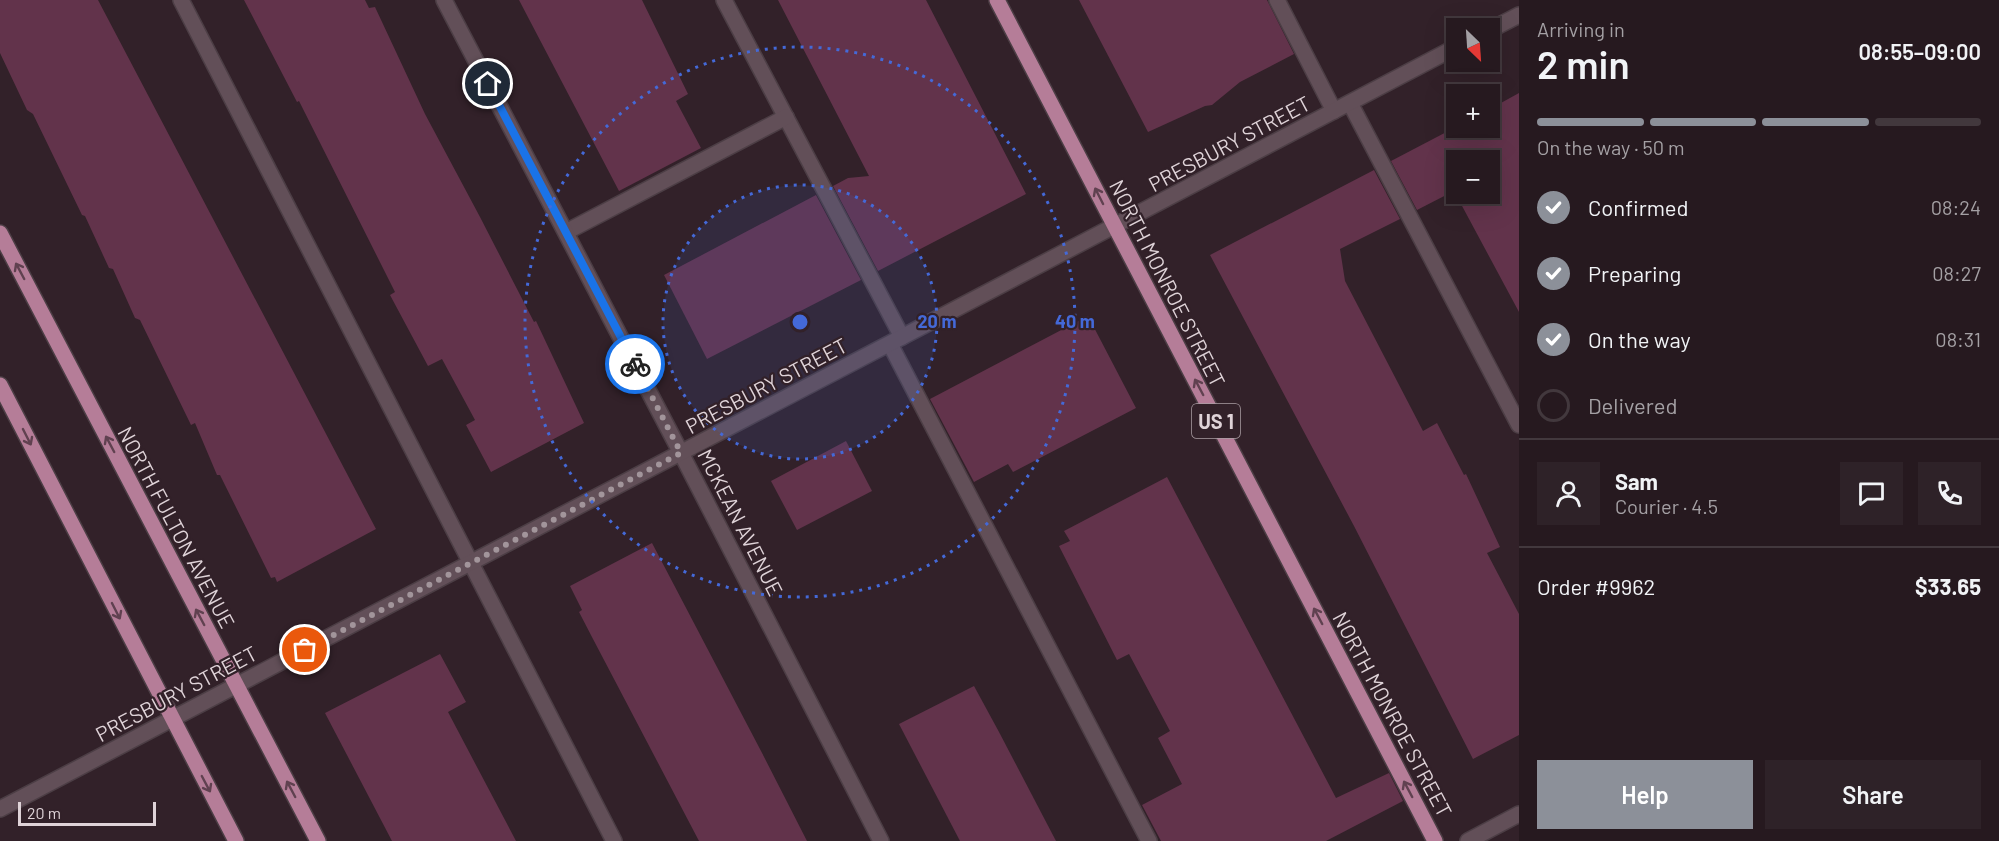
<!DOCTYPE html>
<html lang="en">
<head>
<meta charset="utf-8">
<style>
  :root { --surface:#26191f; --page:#2e2228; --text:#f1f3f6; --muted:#a4a0a4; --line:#42383d; --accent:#8c9099 }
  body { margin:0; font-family:Barlow,sans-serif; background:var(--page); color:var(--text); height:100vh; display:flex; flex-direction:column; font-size:22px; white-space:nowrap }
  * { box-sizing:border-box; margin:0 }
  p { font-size:20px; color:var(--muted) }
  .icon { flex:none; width:33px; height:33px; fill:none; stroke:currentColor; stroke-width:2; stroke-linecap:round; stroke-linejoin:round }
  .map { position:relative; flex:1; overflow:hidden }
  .details { display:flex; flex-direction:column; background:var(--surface); width:480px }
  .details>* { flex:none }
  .needle { width:39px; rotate:155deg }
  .tools { position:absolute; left:1446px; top:18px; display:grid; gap:12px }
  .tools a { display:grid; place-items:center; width:54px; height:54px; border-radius:0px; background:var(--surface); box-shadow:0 6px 24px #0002,0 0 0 2px var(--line); font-size:30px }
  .scale { position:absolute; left:18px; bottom:15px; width:138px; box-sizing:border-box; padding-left:6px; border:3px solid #dfd3d8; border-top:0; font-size:16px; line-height:21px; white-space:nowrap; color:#dfd3d8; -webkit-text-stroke:4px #322129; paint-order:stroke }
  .pin { position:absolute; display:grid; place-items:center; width:51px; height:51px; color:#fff; margin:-26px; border:3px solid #fff; border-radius:50%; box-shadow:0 2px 6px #0007 }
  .courier { position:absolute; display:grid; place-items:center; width:60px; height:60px; margin:-30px; border:4px solid #1a73e8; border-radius:50%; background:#fff; color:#222; box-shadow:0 2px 8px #0007 }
  .head em { font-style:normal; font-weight:600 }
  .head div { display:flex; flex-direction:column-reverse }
  .head { display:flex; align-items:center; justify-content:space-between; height:102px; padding:0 18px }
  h1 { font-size:39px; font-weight:600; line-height:45px }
  .bar { display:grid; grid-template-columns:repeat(4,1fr); gap:9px 6px; align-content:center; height:72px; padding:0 18px }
  .bar i { height:8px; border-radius:4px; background:var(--line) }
  .bar .current { background:var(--accent) }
  .bar p { grid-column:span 4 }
  .line { display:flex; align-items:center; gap:15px; padding:0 18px; border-top:2px solid var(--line) }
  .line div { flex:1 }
  .round { display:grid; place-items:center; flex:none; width:63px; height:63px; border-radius:0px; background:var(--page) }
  ol { padding:0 18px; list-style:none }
  li { display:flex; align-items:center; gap:18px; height:66px }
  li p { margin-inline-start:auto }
  li .icon { padding:6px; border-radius:50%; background:var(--accent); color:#fff; stroke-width:4 }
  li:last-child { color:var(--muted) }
  li i { width:33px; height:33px; border:3px solid var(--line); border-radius:50% }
  .button { display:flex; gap:12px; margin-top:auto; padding:12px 18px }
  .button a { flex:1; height:69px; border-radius:0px; background:var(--accent); color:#fff; font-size:24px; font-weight:600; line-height:69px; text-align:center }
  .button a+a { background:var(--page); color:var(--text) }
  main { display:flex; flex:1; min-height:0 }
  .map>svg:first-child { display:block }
  .building { fill:#62334b; fill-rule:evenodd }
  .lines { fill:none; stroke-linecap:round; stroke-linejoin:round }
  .lane-casing { stroke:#4c3e45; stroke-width:18 }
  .street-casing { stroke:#4c3e45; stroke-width:18 }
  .primary-casing { stroke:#4c3e45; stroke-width:18 }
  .lane { stroke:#624f58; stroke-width:15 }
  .street { stroke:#624f58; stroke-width:15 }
  .primary { stroke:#b57d98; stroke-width:15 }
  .oneway { stroke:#604150 }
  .done { stroke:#a2959b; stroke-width:6; stroke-dasharray:0 10.8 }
  .route { stroke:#1a73e8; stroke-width:8 }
  .ring { fill:none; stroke:#4469d8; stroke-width:3; stroke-dasharray:3 6 }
  .labels { text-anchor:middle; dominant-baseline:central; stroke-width:4.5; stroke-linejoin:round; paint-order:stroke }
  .shield { fill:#322129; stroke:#ab9ea4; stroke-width:1.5 }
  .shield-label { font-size:20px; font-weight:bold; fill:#dfd3d8 }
  .street-label { font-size:21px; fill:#dfd3d8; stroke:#322129 }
  .centre { fill:#4469d8; stroke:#322129; stroke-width:3 }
  .ring-label { font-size:18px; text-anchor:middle; font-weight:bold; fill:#4469d8; stroke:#322129; stroke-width:4.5; stroke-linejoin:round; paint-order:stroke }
</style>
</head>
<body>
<main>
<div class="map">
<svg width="1519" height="841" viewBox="0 0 1519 841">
  <rect width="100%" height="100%" fill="#322129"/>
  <!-- building -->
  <g class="building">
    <polygon points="0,0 98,0 376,529 277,582 275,577 271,578 220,475 217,475 195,423 191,425 140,320 135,318 113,269 109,268 85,216 82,215 33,114 27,110 0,53"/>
    <polygon points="244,0 365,0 369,8 375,7 425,114 480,217 534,322 536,321 584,423 491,472 466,425 475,420 442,359 428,366 390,295 395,292 299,101 297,102"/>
    <polygon points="519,0 642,0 688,94 676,101 701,148 619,191"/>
    <polygon points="778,0 926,0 1026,194 878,271 833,186 848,178 869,176"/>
    <polygon points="1079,0 1267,0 1294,54 1240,82 1212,105 1205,106 1148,132"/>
    <path d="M1519 93V312L1454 191 1417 210 1391 161 1456 127 1490 128V109ZM1456 160H1490V194H1456Z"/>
    <polygon points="1374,170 1400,219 1340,249 1345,281 1423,431 1437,423 1464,475 1466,474 1500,547 1487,553 1519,614 1519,735 1473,759 1354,526 1210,255"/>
    <polygon points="816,195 861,280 707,359 664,275"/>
    <polygon points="1088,316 1136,408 1013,472 1008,464 974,482 930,399"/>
    <polygon points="846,441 872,491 797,530 771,481"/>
    <polygon points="1167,477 1336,798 1389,773 1403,801 1326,841 1161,841 1142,805 1182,784 1158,738 1170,731 1129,654 1117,660 1059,546 1070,541 1064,531"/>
    <polygon points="652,543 761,751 807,841 699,841 593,639 579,612 582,610 570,586"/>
    <polygon points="440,654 466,702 448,712 516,841 392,841 325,713"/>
    <polygon points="974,686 999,732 1056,841 960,841 899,724"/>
  </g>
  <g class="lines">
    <defs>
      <g id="lane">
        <polyline points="181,0 614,841"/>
        <polyline points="724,0 902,337"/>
        <polyline points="1277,0 1334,111"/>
        <polyline points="1350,103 1519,425"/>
        <polyline points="566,232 786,117"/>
        <polyline points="890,344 1149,841"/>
      </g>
      <g id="street">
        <polyline points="444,0 681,453 881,841"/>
        <polyline points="1490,30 1519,15"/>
        <polyline points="0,809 1456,47"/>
        <polyline points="1468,841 1519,814"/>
      </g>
      <g id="primary">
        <polyline points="997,0 1435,841"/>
        <polyline points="0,233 318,841"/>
        <polyline points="0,385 236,841"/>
      </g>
    </defs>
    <!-- lane casing -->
    <use href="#lane" class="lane-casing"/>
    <!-- street casing -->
    <use href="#street" class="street-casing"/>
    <!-- primary casing -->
    <use href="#primary" class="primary-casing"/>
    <!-- lane -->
    <use href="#lane" class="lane"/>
    <!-- street -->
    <use href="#street" class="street"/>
    <!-- primary -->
    <use href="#primary" class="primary"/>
  </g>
  <!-- one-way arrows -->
  <defs><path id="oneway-shaft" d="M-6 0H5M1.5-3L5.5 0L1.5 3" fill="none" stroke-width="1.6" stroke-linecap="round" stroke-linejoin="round" transform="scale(1.5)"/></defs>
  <g class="oneway">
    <use href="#oneway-shaft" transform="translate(1099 196) rotate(-117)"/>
    <use href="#oneway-shaft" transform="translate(20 271) rotate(-118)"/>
    <use href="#oneway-shaft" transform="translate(1199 387) rotate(-118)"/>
    <use href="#oneway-shaft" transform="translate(27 437) rotate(63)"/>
    <use href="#oneway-shaft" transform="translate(110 444) rotate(-118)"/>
    <use href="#oneway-shaft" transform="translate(116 611) rotate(63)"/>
    <use href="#oneway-shaft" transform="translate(1318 616) rotate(-118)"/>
    <use href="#oneway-shaft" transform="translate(200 617) rotate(-118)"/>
    <use href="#oneway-shaft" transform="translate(206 784) rotate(62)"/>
    <use href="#oneway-shaft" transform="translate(291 789) rotate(-118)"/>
    <use href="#oneway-shaft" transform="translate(1408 789) rotate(-118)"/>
  </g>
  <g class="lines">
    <!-- done -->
    <polyline class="done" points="305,650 681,453 635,364"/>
    <!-- route -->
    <polyline class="route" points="488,84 635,364"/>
  </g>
  <!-- distance rings -->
  <circle cx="800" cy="322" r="137" fill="#4469d8" fill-opacity=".12"/>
  <g class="ring">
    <circle cx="800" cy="322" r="137"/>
    <circle cx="800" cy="322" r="275"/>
  </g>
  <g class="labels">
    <!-- shield labels -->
    <rect class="shield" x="1192" y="404" width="48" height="34" rx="4.5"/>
    <g class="shield-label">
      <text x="1216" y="421">US 1</text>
    </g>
    <!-- street labels -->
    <g class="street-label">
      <text transform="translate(1229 143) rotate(-28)">PRESBURY STREET</text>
      <text transform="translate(1168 283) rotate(63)">NORTH MONROE STREET</text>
      <text transform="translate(766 385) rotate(-28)">PRESBURY STREET</text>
      <text transform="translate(741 522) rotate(63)">MCKEAN AVENUE</text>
      <text transform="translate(177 527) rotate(62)">NORTH FULTON AVENUE</text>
      <text transform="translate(176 693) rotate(-28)">PRESBURY STREET</text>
      <text transform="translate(1393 714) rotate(62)">NORTH MONROE STREET</text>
    </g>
  </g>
  <circle cx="800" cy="322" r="9" class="centre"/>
  <g class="ring-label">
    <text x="937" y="328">20 m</text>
    <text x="1075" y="328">40 m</text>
  </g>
</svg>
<div class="tools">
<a><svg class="needle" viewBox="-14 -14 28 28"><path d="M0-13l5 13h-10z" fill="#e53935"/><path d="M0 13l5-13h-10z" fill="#a4a0a4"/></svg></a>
<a>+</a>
<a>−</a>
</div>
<div class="scale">20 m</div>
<div class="pin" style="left:305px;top:650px;background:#ea580c"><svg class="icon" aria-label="bag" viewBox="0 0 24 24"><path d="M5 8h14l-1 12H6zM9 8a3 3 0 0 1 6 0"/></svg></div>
<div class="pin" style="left:488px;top:84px;background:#1f2937"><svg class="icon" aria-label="home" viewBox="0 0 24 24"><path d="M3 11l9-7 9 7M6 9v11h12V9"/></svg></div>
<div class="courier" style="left:635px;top:364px"><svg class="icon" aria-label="bike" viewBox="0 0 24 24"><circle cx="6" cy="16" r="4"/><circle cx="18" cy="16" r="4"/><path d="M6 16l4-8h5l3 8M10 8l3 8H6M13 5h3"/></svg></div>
</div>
<section class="details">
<div class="head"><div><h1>2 min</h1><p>Arriving in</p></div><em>08:55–09:00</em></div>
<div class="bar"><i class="current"></i><i class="current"></i><i class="current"></i><i></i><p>On the way · 50 m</p></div>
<ol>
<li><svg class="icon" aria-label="check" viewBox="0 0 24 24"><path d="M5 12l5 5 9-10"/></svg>Confirmed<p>08:24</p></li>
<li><svg class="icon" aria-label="check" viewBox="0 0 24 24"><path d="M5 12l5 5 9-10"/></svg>Preparing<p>08:27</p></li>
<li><svg class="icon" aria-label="check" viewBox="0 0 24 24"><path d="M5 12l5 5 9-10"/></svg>On the way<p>08:31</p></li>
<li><i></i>Delivered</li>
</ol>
<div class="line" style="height:108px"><a class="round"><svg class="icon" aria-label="person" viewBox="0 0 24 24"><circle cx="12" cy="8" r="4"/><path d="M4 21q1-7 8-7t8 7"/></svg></a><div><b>Sam</b><p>Courier · 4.5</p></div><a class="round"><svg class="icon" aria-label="chat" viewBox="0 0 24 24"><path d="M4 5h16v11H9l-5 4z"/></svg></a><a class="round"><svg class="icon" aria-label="phone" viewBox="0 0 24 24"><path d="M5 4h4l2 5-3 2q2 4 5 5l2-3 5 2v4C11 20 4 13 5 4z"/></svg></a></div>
<div class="line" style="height:78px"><div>Order #9962</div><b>$33.65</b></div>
<div class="button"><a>Help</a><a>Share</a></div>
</section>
</main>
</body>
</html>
